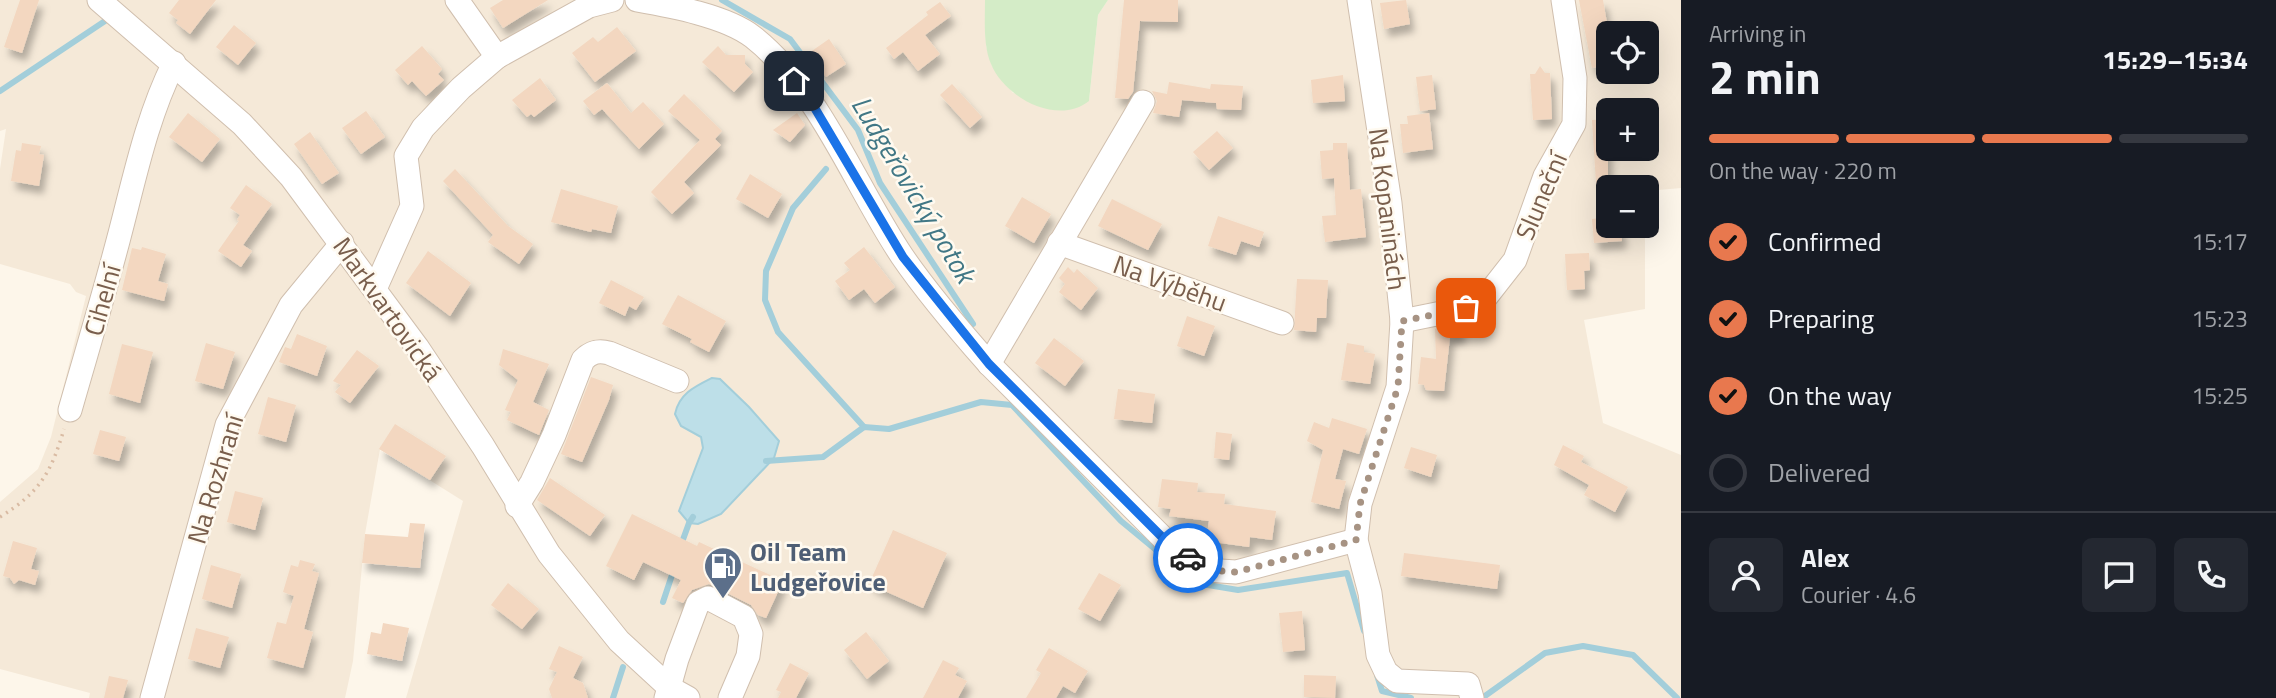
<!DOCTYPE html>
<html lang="en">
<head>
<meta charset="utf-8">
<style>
  :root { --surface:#171b24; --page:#242831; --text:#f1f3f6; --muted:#9ea1a6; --line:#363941; --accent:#e8784e }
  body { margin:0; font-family:"Titillium Web",sans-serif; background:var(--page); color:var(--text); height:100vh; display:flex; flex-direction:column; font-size:26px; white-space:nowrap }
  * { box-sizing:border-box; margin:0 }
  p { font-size:23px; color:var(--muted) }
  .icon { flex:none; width:38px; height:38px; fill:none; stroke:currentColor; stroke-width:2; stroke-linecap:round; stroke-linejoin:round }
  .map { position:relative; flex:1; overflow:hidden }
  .sheet { display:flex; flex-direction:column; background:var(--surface); width:595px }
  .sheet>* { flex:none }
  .fabs { position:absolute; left:1596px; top:21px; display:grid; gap:14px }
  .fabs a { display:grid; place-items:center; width:63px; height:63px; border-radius:10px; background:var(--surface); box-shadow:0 7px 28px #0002; font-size:35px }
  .pin { position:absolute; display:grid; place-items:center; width:60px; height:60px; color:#fff; margin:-30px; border-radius:14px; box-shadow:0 4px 10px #0006 }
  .courier { position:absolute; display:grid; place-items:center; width:70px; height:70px; margin:-35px; border:5px solid #1a73e8; border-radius:50%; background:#fff; color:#222; box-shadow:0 2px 9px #0007 }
  .summary em { font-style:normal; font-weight:700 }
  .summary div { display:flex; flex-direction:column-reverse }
  .summary { display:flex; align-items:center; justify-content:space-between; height:119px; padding:0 28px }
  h1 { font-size:46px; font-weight:700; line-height:52px }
  .bar { display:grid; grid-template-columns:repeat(4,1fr); gap:10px 7px; align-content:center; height:84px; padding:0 28px }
  .bar i { height:9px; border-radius:5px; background:var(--line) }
  .bar .active { background:var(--accent) }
  .bar p { grid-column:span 4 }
  .line { display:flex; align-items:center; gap:18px; padding:0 28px; border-top:2px solid var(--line) }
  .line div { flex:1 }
  .round { display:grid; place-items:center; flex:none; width:74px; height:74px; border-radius:10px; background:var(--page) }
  ol { padding:0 28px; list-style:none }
  li { display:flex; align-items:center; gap:21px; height:77px }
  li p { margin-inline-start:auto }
  li .icon { padding:7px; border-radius:50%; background:var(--accent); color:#111; stroke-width:4 }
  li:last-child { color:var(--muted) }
  li i { width:38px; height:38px; border:4px solid var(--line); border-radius:50% }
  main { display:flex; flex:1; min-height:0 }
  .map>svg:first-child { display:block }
  .residential { fill:#f5e9d8; fill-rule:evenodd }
  .green { fill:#d4ecc7 }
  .water { fill:#bddfe8; stroke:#a3ceda; stroke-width:2 }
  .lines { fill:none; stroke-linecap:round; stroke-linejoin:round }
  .stream { stroke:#a3ceda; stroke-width:6 }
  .building { fill:#f3d7c0; filter:url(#shadow) }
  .minor-casing { stroke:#d0bfae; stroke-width:25 }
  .path { stroke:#d9bba3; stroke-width:3.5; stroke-dasharray:2 5; stroke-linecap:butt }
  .minor { stroke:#fff; stroke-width:23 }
  .done { stroke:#a79383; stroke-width:7; stroke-dasharray:0 12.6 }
  .route { stroke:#1a73e8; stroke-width:9 }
  .labels { text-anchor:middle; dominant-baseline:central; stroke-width:5; stroke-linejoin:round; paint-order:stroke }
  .street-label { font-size:26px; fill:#795e4c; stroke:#fffaf0 }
  .service-label { font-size:26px; font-weight:bold; fill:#4e5e75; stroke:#fffaf0; text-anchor:start }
  .water-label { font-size:28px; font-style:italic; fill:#417785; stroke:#fffaf0 }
</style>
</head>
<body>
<main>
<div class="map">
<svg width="1681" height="698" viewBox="0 0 1681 698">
  <defs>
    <filter id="shadow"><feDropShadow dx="4.5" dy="8" stdDeviation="3.5" flood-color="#0004"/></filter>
  </defs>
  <rect width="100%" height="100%" fill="#fdf6ea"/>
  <!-- residential -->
  <path class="residential" d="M0 0H985L986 46 992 66 1013 93 1089 101 1098 15 1108 0H1681V188L1647 191V187H1608V226H1645V309L1584 320 1603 423 1681 455V698H406L463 501 380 449 365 534 353 661 345 698H89L90 693 0 669V502L38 469 51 437 86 296 76 292 70 284 0 264V169L6 129 0 131ZM1608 33H1647V72H1608ZM1608 110H1647V149H1608Z"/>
  <!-- green -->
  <path class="green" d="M985 0H1108L1098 15 1089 101C1058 126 1005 98 991 64 983 45 985 21 985 0Z"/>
  <!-- water -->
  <path class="water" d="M712 378 720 379 749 407 779 441 774 458 721 514 698 524 689 523 679 511 703 448 701 437 681 426 675 414C679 394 694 387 712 378Z"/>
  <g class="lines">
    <!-- stream -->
    <g class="stream">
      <polyline points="722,0 790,39 858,130 880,183 973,324"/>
      <polyline points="0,91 105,21"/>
      <polyline points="826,169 793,208 766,271 765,300 778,332 864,427"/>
      <polyline points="766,461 823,457 864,427 889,429 981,402 1012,405 1121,521 1196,583 1238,590 1347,573 1364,631"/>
      <polyline points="681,545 689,523 693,517"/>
      <polyline points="663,602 674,569"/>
      <polyline points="1377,675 1382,691 1411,698"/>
      <polyline points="1485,696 1545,653 1583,646 1633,655 1677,698"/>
      <polyline points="613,698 623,667"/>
    </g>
  </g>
  <!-- building -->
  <g class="building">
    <polygon points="20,0 39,0 22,53 4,47"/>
    <polygon points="179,0 216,0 190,34 176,23 178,20 169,13"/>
    <polygon points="503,0 548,0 503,28 490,8"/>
    <polygon points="1124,0 1178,0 1178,22 1140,21 1133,92 1128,99 1115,98"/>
    <polygon points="1406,0 1410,24 1384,29 1380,3"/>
    <polygon points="1579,0 1603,0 1608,29 1608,65 1592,68"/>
    <polygon points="940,2 951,16 925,35 940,54 918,71 903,52 894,59 886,48 928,15 926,12"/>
    <polygon points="234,25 256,43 238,65 216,47"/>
    <polygon points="617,27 636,51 595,82 572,53 593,37 598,42"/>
    <polygon points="829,39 846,64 826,77 809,53"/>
    <polygon points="422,46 442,69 438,74 444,80 426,96 412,81 408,85 395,70"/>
    <polygon points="718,46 726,55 745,55 745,64 753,72 734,92 702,62"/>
    <polygon points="1540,66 1545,73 1550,73 1552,119 1533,120 1530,74 1535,74"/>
    <polygon points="1343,75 1345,101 1313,103 1311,80"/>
    <polygon points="1432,75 1436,109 1420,111 1416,77"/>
    <polygon points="540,78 556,100 534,117 531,114 527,117 512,100"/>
    <polygon points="1169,82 1210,89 1211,84 1243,86 1241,110 1217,109 1216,103 1182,100 1179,117 1153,113 1157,101 1152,91 1167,94"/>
    <polygon points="607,83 631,113 643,102 664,124 639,149 602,109 594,115 583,101"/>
    <polygon points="952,84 982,117 970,128 940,95"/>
    <polygon points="684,94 722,131 715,139 721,145 684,182 694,193 672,214 651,192 700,140 668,111"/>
    <polygon points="366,111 385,137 361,154 342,128"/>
    <polygon points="188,113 220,139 202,162 169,137"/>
    <polygon points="797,113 805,125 790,142 773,130"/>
    <polygon points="1429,113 1433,149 1403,153 1400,124 1408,124 1407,116"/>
    <polygon points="1608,119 1608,183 1596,183 1592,120"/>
    <polygon points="1217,131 1233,148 1209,170 1193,152"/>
    <polygon points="310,132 339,173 322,184 294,144"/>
    <polygon points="22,143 41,146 39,154 44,155 39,186 11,181 16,150 21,151"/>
    <polygon points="1333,143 1347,143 1350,190 1361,189 1366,237 1325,242 1322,216 1336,215 1334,178 1322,179 1320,151 1333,150"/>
    <polygon points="455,169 508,226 533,244 519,264 488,242 493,235 443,181"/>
    <polygon points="750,174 782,194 768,218 736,199"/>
    <polygon points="246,185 272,204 243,245 252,251 241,267 218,251 239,221 237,220 240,215 230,208"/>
    <polygon points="561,189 618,206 611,233 592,229 591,232 551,222"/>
    <polygon points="1022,197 1051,214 1034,243 1005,226"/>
    <polygon points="1112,199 1162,224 1148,250 1098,226"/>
    <polygon points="1218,216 1264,232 1259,247 1241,241 1236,255 1208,246"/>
    <polygon points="1608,217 1608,226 1621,226 1622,241 1594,243 1592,219"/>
    <polygon points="142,247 166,254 158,281 168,284 164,301 122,290 132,248 141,250"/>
    <polygon points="864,247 895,287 875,303 864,289 849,300 835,281 850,270 844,263"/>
    <polygon points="428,251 471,283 450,316 406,283"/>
    <polygon points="1589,253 1590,270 1584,271 1585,289 1567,290 1565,254"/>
    <polygon points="1068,267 1074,273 1077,269 1098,288 1081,310 1059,292 1065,284 1059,278"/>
    <polygon points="1297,279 1328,280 1326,318 1317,318 1316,332 1294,330"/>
    <polygon points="611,280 644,297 636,310 629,306 625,316 599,303"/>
    <polygon points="678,295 726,321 709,352 690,342 692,339 662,324"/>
    <polygon points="1187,316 1215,326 1204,356 1177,346"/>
    <polygon points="1460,324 1461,336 1450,337 1444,391 1426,390 1424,385 1418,384 1421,357 1436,359 1435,329"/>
    <polygon points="297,334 327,346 317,376 279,362 285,347 291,349"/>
    <polygon points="1054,338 1084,361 1065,386 1035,363"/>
    <polygon points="206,343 235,352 223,389 195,381"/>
    <polygon points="1347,343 1364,346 1364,352 1375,354 1370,384 1341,380"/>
    <polygon points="122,344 153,352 140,403 109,394"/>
    <polygon points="503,349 549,364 533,402 549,410 539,435 507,420 511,412 505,410 518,380 499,365"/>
    <polygon points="357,350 379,366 350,403 335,392 341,385 333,381"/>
    <polygon points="591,377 613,385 609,400 582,462 561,454"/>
    <polygon points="1118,389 1155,394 1152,423 1114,419"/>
    <polygon points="268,397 296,405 286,442 258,434"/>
    <polygon points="1332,418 1367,429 1359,454 1343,449 1335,479 1346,481 1339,509 1311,502 1323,450 1307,441 1314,422 1329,428"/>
    <polygon points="395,424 446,456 430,480 379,449"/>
    <polygon points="100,430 126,437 119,461 93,454"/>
    <polygon points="1216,432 1232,434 1229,460 1214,458"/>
    <polygon points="1563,445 1584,456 1581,462 1628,487 1615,512 1584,495 1589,485 1554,465"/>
    <polygon points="1411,447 1437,455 1431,477 1404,468"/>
    <polygon points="550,478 605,515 590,536 537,500"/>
    <polygon points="1162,479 1198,483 1197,492 1225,494 1224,504 1276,511 1272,540 1250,537 1249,547 1206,541 1209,521 1169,516 1171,509 1158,507"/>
    <polygon points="235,491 263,498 255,530 227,522"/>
    <polygon points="632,514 697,546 699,542 783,581 766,618 758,615 751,605 709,584 692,590 683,603 672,598 681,580 643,562 634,580 606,566"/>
    <polygon points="410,523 425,524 420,568 362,563 365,534 408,537"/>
    <polygon points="893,530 947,553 923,608 869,584"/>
    <polygon points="13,541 37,548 31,569 39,571 35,585 19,580 14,584 10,578 3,576"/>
    <polygon points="1404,553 1500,565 1497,589 1401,576"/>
    <polygon points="300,560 315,564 312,571 319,573 304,629 313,632 303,668 267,658 277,622 286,624 294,596 283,592 291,565 298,567"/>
    <polygon points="211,565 241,574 232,608 202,599"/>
    <polygon points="1099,573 1121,585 1100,621 1078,609"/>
    <polygon points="508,583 539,609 522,629 491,605"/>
    <polygon points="1302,611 1305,650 1283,652 1279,613"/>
    <polygon points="383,623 409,628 402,661 367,654 371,632 381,634"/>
    <polygon points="196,628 229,637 220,668 188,659"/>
    <polygon points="866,632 889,661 867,679 844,650"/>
    <polygon points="559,646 583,657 573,678 583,683 588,698 552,698 549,689 557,672 549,669"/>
    <polygon points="1049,648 1088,671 1075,693 1063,686 1056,698 1026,698 1041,673 1036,670"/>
    <polygon points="943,660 959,668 955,675 967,681 958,698 923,698"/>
    <polygon points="790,663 809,673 796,698 778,698 781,692 776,690"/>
    <polygon points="1304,675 1336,676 1335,698 1304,697"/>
    <polygon points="109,676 128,680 123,698 104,698"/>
  </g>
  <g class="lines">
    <defs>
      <g id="minor">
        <polyline points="99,0 242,124 291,177 417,347 483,446 549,554 619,641 670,688 688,698"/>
        <polyline points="457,0 497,57"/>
        <path d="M637 0C671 6 726 16 753 37 820 90 855 186 902 256 928 294 959 330 989 364L1174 549 1205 570 1236 572 1356 540"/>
        <polyline points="1359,0 1390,203 1402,321 1398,387 1360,504 1356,540 1370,593 1378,655 1386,672 1397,681 1468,684 1472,698"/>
        <polyline points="1059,243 1282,323"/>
        <polyline points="375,289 412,206 406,156 423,128 461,88 497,57 589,6 612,0"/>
        <polyline points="1402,321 1466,308 1477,303 1486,297 1515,260 1545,176 1574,124 1575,78 1563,0"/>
        <polyline points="989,364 1143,102"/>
        <path d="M70 410C86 354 103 298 118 241 134 181 146 119 174 63"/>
        <path d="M517 506 532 482 554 435 583 360C591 352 598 350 609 353L677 381"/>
        <polyline points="152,698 227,425 291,305 342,243"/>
        <polyline points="666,698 677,659 698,603 708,598 744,617 751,634 748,656 730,698"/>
      </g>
    </defs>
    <!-- minor casing -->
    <use href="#minor" class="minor-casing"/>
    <!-- path -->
    <path class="path" d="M0 517C40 492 51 473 64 429"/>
    <!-- minor -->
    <use href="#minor" class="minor"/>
  </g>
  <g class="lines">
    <!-- done -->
    <polyline class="done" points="1188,558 1205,570 1236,572 1356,540 1360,504 1398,387 1402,321 1466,308"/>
    <!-- route -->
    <polyline class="route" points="794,81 810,100 903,257 989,364 1174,549 1188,558"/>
  </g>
  <!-- icons -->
  <defs>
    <symbol id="fuel-pin" viewBox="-11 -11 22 30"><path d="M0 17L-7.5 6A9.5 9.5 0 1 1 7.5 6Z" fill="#5c6f8a" stroke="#fffaf0"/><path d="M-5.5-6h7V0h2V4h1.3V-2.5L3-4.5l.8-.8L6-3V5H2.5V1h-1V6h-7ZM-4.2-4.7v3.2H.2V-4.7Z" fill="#fff"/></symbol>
  </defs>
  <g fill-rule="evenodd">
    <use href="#fuel-pin" x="701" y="544" width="44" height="60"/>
  </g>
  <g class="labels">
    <!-- street labels -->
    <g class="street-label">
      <text transform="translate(1541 196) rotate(-67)">Sluneční</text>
      <text transform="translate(1388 209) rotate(83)">Na Kopaninách</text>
      <text transform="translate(1170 283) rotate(20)">Na Výběhu</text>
      <text transform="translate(102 300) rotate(-74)">Cihelní</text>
      <text transform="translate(388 309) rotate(55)">Markvartovická</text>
      <text transform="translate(215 479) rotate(-73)">Na Rozhraní</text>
    </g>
    <!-- service labels -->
    <g class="service-label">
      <text x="750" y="551">Oil Team<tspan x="750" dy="30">Ludgeřovice</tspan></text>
    </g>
    <!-- water labels -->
    <g class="water-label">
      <text transform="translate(914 189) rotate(59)">Ludgeřovický potok</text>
    </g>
  </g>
</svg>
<div class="fabs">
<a><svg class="icon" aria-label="locate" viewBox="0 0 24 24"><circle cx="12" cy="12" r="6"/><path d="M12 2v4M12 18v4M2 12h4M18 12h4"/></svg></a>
<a>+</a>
<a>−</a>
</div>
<div class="pin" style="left:1466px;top:308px;background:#ea580c"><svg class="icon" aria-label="bag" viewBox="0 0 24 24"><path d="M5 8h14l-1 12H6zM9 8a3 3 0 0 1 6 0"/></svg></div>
<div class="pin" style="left:794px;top:81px;background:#1f2937"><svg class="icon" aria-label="home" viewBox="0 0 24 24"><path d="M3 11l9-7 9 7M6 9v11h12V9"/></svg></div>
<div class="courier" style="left:1188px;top:558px"><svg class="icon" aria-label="car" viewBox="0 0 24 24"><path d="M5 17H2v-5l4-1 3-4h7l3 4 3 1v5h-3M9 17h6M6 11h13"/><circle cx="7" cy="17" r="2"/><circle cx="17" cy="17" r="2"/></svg></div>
</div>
<section class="sheet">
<div class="summary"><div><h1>2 min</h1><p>Arriving in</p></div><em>15:29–15:34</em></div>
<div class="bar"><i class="active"></i><i class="active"></i><i class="active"></i><i></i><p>On the way · 220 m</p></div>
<ol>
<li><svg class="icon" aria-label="check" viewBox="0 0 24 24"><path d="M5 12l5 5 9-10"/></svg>Confirmed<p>15:17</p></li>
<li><svg class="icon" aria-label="check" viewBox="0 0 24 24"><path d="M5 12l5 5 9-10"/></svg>Preparing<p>15:23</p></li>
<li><svg class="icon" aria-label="check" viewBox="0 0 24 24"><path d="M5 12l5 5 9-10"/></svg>On the way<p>15:25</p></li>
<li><i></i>Delivered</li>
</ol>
<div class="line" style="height:126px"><a class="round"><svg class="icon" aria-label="person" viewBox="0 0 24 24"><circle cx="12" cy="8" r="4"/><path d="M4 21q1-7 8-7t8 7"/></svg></a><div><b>Alex</b><p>Courier · 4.6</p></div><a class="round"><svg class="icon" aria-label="chat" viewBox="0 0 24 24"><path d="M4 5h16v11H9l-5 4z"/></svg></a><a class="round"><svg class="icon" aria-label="phone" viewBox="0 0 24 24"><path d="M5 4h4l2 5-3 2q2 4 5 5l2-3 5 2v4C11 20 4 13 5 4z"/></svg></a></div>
</section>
</main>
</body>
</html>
